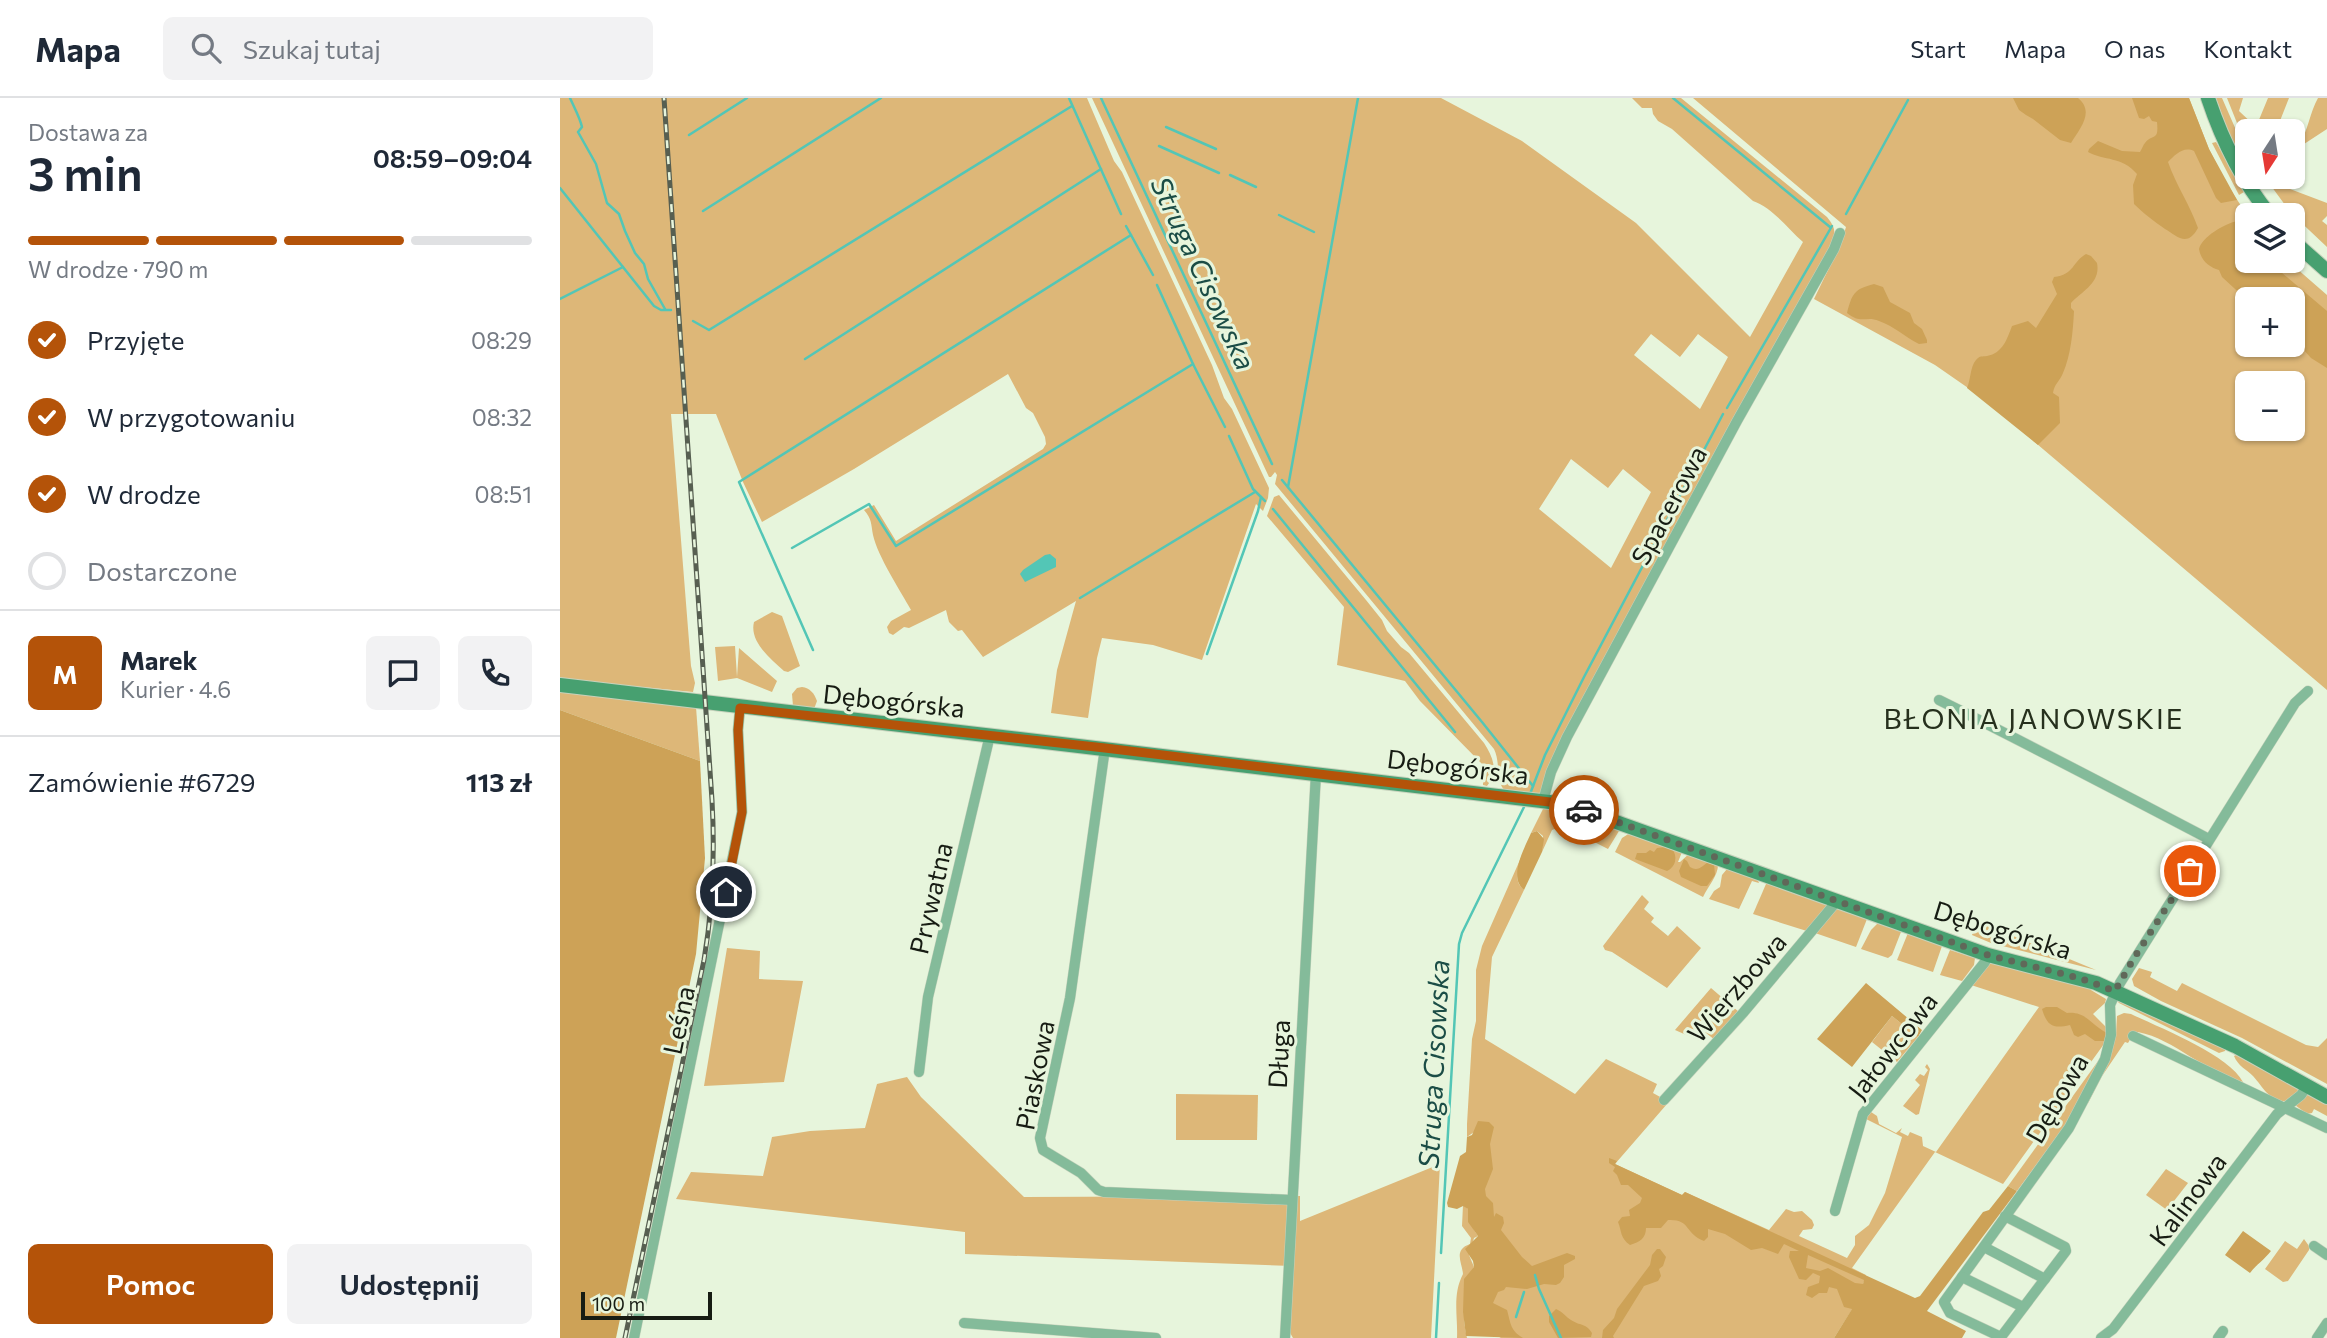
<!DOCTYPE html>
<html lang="pl">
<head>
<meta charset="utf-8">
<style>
  :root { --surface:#fff; --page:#f2f2f3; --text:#1f2937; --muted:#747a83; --line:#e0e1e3; --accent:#b45309 }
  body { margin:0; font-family:Commissioner,sans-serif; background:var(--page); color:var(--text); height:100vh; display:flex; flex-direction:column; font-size:26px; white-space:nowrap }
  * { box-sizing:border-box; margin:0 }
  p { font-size:23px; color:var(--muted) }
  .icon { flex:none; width:38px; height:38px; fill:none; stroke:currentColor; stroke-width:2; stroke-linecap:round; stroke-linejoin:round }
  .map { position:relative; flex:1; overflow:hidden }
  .panel { display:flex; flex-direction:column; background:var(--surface); width:560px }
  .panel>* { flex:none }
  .needle { width:46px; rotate:192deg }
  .tools { position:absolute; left:1675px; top:21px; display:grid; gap:14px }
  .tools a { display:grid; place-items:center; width:70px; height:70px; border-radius:10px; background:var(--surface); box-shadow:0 2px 5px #0004; font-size:35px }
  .scale { position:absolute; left:21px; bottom:18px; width:131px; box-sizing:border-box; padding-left:7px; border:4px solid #171c13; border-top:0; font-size:19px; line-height:24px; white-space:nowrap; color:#171c13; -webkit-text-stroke:5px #e7f5dc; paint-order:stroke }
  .pin { position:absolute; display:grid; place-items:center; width:60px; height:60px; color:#fff; margin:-30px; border:4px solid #fff; border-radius:50%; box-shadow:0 2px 7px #0007 }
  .courier { position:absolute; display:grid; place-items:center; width:70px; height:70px; margin:-35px; border:5px solid #b45309; border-radius:50%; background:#fff; color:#222; box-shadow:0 2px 9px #0007 }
  .headline em { font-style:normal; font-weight:600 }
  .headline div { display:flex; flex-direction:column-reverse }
  .headline { display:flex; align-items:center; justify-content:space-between; height:119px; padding:0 28px }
  h1 { font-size:46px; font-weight:600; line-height:52px }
  .bar { display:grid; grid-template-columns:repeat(4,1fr); gap:10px 7px; align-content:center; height:84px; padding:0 28px }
  .bar i { height:9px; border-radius:5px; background:var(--line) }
  .bar .selected { background:var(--accent) }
  .bar p { grid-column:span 4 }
  .line { display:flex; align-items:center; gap:18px; padding:0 28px; border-top:2px solid var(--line) }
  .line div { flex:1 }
  .round { display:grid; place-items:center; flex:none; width:74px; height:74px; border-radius:10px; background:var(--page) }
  ol { padding:0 28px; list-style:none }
  li { display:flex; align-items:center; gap:21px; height:77px }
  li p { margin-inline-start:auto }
  li .icon { padding:7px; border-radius:50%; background:var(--accent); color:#fff; stroke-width:4 }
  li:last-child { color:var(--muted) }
  li i { width:38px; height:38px; border:4px solid var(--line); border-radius:50% }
  .cta { display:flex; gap:14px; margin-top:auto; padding:14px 28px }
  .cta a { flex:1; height:80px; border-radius:10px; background:var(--accent); color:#fff; font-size:28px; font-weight:600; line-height:80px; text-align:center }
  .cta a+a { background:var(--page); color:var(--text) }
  header { display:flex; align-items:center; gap:42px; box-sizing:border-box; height:98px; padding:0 35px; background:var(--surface); border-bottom:2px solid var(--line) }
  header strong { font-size:33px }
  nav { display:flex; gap:38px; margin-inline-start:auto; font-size:24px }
  .search { width:490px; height:63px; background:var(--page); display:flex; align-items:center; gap:18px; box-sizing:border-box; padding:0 24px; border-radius:10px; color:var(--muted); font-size:26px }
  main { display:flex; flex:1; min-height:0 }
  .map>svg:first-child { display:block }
  .green { fill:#ddb778; fill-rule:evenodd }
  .forest { fill:#cda257; fill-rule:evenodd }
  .water { fill:#53c6b6 }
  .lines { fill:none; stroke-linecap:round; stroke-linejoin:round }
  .stream { stroke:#53c6b6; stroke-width:2.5 }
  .street-casing { stroke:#c6d2bc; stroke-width:11 }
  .secondary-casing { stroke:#c6d2bc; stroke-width:16 }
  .street { stroke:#84bb9a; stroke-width:10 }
  .secondary { stroke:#47a070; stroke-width:14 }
  .rail-casing { stroke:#575f51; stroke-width:5 }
  .rail { stroke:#e7f5dc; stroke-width:2.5; stroke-dasharray:8; stroke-linecap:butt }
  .done { stroke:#606859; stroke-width:7; stroke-dasharray:0 12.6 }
  .route { stroke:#b45309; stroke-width:9 }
  .labels { text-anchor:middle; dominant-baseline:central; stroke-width:6; stroke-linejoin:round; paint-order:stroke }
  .street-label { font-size:26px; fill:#171c13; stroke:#e7f5dc }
  .water-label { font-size:28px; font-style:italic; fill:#1b4d46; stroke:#e7f5dc }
  .neighbourhood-label { font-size:28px; letter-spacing:2px; fill:#26301d; stroke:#e7f5dc }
</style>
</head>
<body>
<header>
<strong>Mapa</strong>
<div class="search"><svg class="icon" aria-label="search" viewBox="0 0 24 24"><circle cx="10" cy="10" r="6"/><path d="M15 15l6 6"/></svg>Szukaj tutaj</div>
<nav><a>Start</a><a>Mapa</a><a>O nas</a><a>Kontakt</a></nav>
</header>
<main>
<section class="panel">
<div class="headline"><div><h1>3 min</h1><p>Dostawa za</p></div><em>08:59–09:04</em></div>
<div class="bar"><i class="selected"></i><i class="selected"></i><i class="selected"></i><i></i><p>W drodze · 790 m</p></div>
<ol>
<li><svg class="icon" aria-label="check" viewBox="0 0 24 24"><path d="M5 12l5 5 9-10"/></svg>Przyjęte<p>08:29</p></li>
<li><svg class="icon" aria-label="check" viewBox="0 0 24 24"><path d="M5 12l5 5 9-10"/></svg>W przygotowaniu<p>08:32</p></li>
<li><svg class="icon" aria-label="check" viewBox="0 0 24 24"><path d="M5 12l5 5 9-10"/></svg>W drodze<p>08:51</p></li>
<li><i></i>Dostarczone</li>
</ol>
<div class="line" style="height:126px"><b class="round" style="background:var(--accent);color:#fff">M</b><div><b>Marek</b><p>Kurier · 4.6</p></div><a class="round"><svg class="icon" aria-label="chat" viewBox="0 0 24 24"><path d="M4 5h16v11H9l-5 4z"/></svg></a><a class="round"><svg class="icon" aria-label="phone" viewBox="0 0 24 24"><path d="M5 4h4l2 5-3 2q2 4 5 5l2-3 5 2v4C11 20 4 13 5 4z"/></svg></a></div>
<div class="line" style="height:91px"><div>Zamówienie #6729</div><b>113 zł</b></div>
<div class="cta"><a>Pomoc</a><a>Udostępnij</a></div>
</section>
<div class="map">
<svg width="1767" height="1240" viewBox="0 0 1767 1240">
  <rect width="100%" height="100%" fill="#e7f5dc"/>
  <!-- green -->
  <g class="green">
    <path d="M0 0H527L554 63 562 74 652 267 664 300 672 311 709 390 708 400 703 413 696 406 642 562 593 547 542 540 537 560 528 620 491 615 497 572 516 503 423 559 402 532 398 533 389 524 386 512 349 530 344 529 333 537 329 535 327 529 331 523 351 512C340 492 318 459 313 437 311 426 312 421 304 412L314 407 336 443 483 351 486 346 485 339 473 315 466 310 448 276 294 371 202 424 183 384 156 316H111L131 568 135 585 133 594 0 581Z"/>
    <path d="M532 0H881L962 43 1076 125 1190 239 1243 144C1228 131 1213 110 1193 103L1112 31 1098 23 1093 16 1092 10H1082L1072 0H1121L1267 119C1274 128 1276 132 1273 143L981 698 944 692C935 680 941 666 934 651L715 386 717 377 715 374 711 379H709ZM1091 236 1120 259 1138 236 1168 259 1140 311 1074 257ZM1011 361 1048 390 1063 371 1091 394 1051 470 979 411Z"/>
    <path d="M1133 0H1629L1649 51 1665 83 1687 117V163H1728L1767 197V592L1424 301 1375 267 1254 201 1281 145 1286 129ZM1687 201H1732V247H1687ZM1687 285H1732V331H1687Z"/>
    <polygon points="1656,0 1662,0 1687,57 1687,70 1668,33"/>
    <polygon points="1667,0 1683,0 1679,13 1696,29 1708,0 1729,0 1716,33 1687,33 1679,30"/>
    <path d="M1758 0H1767V31L1741 48 1739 47C1748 33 1750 14 1758 0Z"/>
    <polygon points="1656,44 1684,94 1679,97 1652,45"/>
    <polygon points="1737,66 1743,70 1740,77 1736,76 1730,91 1767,105 1767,118 1762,123 1767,127 1767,149 1731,115 1706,81 1708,79 1732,79 1733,67"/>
    <path d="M719 397 806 502 822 522 827 533 841 549 849 555 924 645C933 659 939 673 927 688L923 687V667L860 603 845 583 777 567 784 509 707 418 714 399Z"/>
    <path d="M212 514 222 518 240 568 228 574 224 573C211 561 189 544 194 524Z"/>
    <polygon points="175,548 177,579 179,550 217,583 212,594 177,580 158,583 155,549"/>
    <path d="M242 589C250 590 254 595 257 603L254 611 233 608 232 596 237 590Z"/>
    <polygon points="0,594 136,609 140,663 0,612"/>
    <polygon points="988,708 1059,730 1059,733 1048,751 1003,728 992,732 982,754 983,738 977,733 971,735 983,711"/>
    <path d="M1070 735 1122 754 1118 764H1120L1130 755 1158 767C1158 778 1148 788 1143 799L1055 754 1062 740Z"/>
    <path d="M963 755C961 770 951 781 964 792L932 859 925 941 1015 996 1046 961 1097 986 1093 995 1102 1000 1100 1002 1107 1006 1055 1066 1122 1097 1125 1094 1209 1132 1226 1111 1234 1114 1242 1113 1252 1122 1254 1127 1252 1131 1243 1132 1239 1138 1287 1160 1295 1147V1138L1309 1127 1325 1095 1342 1039 1306 1021 1311 1014 1317 1018 1319 1026 1336 1035 1342 1030 1340 1034 1348 1038 1350 1034 1362 1039 1363 1048 1376 1054 1479 909 1411 887 1430 864 1532 889 1531 892 1546 901 1545 905 1533 916 1547 930 1544 946 1443 1086 1375 1054 1292 1170 1306 1177 1298 1202 1274 1240H941L931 1234 914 1034 907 1039V1026L912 941 916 923V872L922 848Z"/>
    <polygon points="1167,771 1197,780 1199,785 1192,783 1179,811 1149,801 1154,793 1160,789 1162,777"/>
    <polygon points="1212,784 1269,808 1250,834 1193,816 1206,786"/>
    <polygon points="1082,797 1089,804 1084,811 1094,820 1091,824 1108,838 1117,828 1141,850 1107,890 1052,854 1045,852 1043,848"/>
    <polygon points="1277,810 1307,821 1296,849 1255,835"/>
    <polygon points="1417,823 1536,872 1431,845 1412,837"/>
    <polygon points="1319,824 1340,831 1341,834 1332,857 1328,860 1301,851 1311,832"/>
    <polygon points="1348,835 1382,848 1373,874 1337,862"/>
    <polygon points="167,850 200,853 199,881 243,883 224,984 144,988"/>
    <polygon points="1390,852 1415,860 1414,867 1402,883 1380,877"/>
    <polygon points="1579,870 1592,874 1590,879 1617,893 1622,885 1746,947 1758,949 1767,940 1767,986 1682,940 1601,903 1574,888 1572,881"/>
    <polygon points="1151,890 1179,914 1155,942 1146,935 1140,943 1115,932"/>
    <polygon points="1560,902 1665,951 1665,953 1659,955 1559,905 1557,903"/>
    <path d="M1564 915 1571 916C1600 930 1668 956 1683 984 1646 976 1615 941 1578 934L1574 935 1568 945 1565 944 1542 978 1527 1007 1556 935 1557 918Z"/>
    <polygon points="1332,918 1358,939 1337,964 1312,944"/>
    <path d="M1678 956 1736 986 1740 992 1727 1003C1709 1004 1704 990 1693 978 1686 971 1678 968 1674 958Z"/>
    <polygon points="1541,959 1511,1020 1457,1093 1448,1088"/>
    <polygon points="1367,966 1370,971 1359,1016 1356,1017 1343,1008 1360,987 1355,982 1360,976 1364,978 1368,972 1365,969"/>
    <polygon points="347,979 361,999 464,1099 740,1098 740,1123 880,1066 871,1240 733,1240 729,1233 732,1168 405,1156 405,1134 116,1101 131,1074 203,1078 212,1039 250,1033 305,1030 317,986"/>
    <polygon points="616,996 698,997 697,1042 616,1042"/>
    <polygon points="1750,996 1767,1004 1767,1018 1754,1011 1752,1015 1747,1016 1735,1007 1745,997"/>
    <polygon points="1606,1071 1628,1085 1607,1112 1586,1097"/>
    <path d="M903 1107 908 1111 914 1132 918 1138 914 1140 909 1157 914 1169C904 1193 901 1215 907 1240H897C898 1218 892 1197 903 1176 902 1164 893 1152 910 1146L911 1140 902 1128Z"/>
    <polygon points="1744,1141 1749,1148 1749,1152 1728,1183 1723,1184 1705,1171 1725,1143 1737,1151"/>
  </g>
  <!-- forest -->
  <g class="forest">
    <path d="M1453 0H1518C1535 14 1520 30 1511 45L1500 42 1473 21 1466 17 1459 12Z"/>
    <path d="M1572 0H1629L1649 51 1677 102 1661 105 1656 100 1634 53C1623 48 1615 57 1608 64 1616 87 1630 107 1638 130 1627 150 1617 138 1605 131 1594 123 1584 116 1574 106L1573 87 1577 76C1562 58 1544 63 1528 54L1529 51 1538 43 1562 53 1580 54C1582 51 1583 47 1585 45 1593 35 1599 44 1597 24L1592 23 1589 18 1584 21 1579 20Z"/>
    <path d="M1677 123 1687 142V163H1708L1767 213V270L1751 260 1733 240 1732 201 1687 202 1662 179 1659 172C1649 169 1641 163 1639 151 1642 139 1664 126 1677 123Z"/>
    <path d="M1526 156 1531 158 1537 165C1541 185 1522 193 1511 205V210L1514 213C1513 233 1511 257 1503 275 1500 283 1494 286 1493 295L1499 299 1500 325 1478 347 1407 290C1411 281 1410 269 1416 262 1420 257 1422 259 1427 258 1443 255 1447 241 1452 228L1468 223 1476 230 1497 196 1492 184 1494 179C1514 177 1513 163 1526 156Z"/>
    <path d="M1314 186 1323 189 1330 204 1350 215 1354 225 1362 231 1367 242V245L1359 246C1345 239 1334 228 1319 223 1306 217 1302 227 1287 215 1292 196 1294 191 1314 186Z"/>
    <polygon points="0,612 140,663 145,760 136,856 56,1240 0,1240"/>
    <path d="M977 733 984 741 982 754 964 792C948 779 964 751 971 735Z"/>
    <path d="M1105 749 1112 751C1118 758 1116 769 1107 773L1075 761 1077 755H1086L1090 752 1094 754 1097 750Z"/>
    <path d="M1124 761 1127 763 1130 769C1138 774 1143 768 1149 763L1154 765 1155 777 1147 788H1141L1121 779 1119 773Z"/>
    <polygon points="1306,885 1362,932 1358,939 1332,918 1292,969 1257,941"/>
    <path d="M1486 909H1497L1507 915C1526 913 1531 927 1547 935L1545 943H1535L1525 936 1518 939 1514 937 1510 927C1493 931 1487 928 1482 911Z"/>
    <path d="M918 1023 929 1024 934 1029 930 1046 933 1071 925 1091 926 1098 933 1105 934 1119 936 1115 943 1119 944 1125 941 1132 962 1159 972 1168 1007 1155 1015 1158V1161L1004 1167V1179L1000 1185 996 1187 984 1186 967 1191 946 1189 944 1192 938 1194 933 1205 947 1212C951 1226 950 1232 963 1240L906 1238 903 1214 904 1181 914 1169 913 1163 905 1151 918 1138 908 1124V1111L903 1108 897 1111 888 1109 887 1105 900 1058 906 1054 907 1039 912 1037Z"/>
    <path d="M1049 1060 1057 1063 1055 1066 1122 1097 1125 1094 1355 1200 1360 1198 1423 1114 1429 1112 1448 1088 1457 1093 1367 1213 1406 1233 1402 1240H1274L1292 1211 1284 1209 1277 1191 1269 1189 1267 1195H1259L1252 1200 1246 1197 1248 1189 1259 1185 1260 1178 1253 1175 1246 1182 1239 1181 1229 1159 1230 1153H1239L1224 1146 1218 1156 1202 1150 1191 1152 1165 1136 1148 1131V1139L1144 1143C1124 1135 1131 1121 1108 1122L1101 1130H1086C1086 1140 1080 1144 1070 1147 1060 1140 1062 1134 1058 1124L1062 1119 1070 1118 1069 1112 1080 1105 1082 1100 1068 1087H1061L1057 1077 1053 1073 1055 1069 1049 1065ZM1248 1157 1304 1182 1303 1186 1295 1185 1268 1170 1260 1173 1246 1170Z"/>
    <path d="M1683 1133 1711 1153C1704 1162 1696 1167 1690 1175L1665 1157Z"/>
    <polygon points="1097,1151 1100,1151 1106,1159 1103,1168 1099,1171 1101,1178 1098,1183 1084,1188 1053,1238 1054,1240 1042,1240 1043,1232 1054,1220 1057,1211 1090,1167 1092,1157"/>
    <path d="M996 1211C1003 1214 1006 1219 1011 1222 1020 1228 1026 1225 1032 1235L1031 1239 998 1240 989 1224V1218Z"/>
  </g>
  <!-- water -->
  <polygon class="water" points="490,456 496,461 496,469 465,484 460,476 463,472 485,457"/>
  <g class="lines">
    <!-- stream -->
    <g class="stream">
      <path d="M10 0C14 9 20 20 22 29L18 34 36 66 47 105 59 116 65 133 75 155 84 166 88 181 105 211"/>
      <polyline points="509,0 561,116"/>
      <polyline points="541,0 712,366"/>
      <polyline points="1113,0 1270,129"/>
      <polyline points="606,29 656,51"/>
      <polyline points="129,37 187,0"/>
      <polyline points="599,48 659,75"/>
      <polyline points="670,77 696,89"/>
      <polyline points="0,90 94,208 101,212 111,212"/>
      <polyline points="143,113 321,0"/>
      <polyline points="1286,116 1348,2"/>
      <polyline points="719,117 754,134"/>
      <polyline points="571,137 593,177"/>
      <polyline points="597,187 633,266"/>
      <polyline points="0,201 63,169"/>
      <polyline points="133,223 149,232 512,8"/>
      <polyline points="245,261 541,71"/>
      <polyline points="1167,310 1272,128"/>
      <polyline points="669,338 693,391 705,403"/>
      <polyline points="722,382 922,624 973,688"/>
      <polyline points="728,389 798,0"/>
      <polyline points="713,411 895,634"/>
      <polyline points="232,450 309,406 336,448 633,266 665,329"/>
      <polyline points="520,500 695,394"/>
      <polyline points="253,552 179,384 571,137 566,128"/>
      <polyline points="647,556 698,413 701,399"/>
      <polyline points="970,696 985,657 1024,579 1163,316"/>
      <polyline points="881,1155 899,846 902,835 964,709"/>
      <polyline points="975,1177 979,1191 1001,1240"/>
      <polyline points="956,1219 964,1194"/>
      <polyline points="876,1240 879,1185"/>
    </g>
    <defs>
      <g id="street">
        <path d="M1379 602C1470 647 1559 694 1649 741"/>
        <polyline points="545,650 510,900 480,1040 483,1052 521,1075 538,1092 544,1094 732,1102"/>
        <polyline points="983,703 991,674 1007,639 1177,323 1274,151 1280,135"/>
        <polyline points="1573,938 1767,1030"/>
        <polyline points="359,974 368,899 430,637"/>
        <polyline points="1104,1002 1183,915 1277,803"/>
        <polyline points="1275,1113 1303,1016 1425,864 1428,857"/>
        <polyline points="1445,1118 1505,1149 1506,1153 1441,1239 1390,1215 1384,1204 1509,1030 1545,961 1551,937 1550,907 1560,885 1735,605 1748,593"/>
        <polyline points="1754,1148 1767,1157"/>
        <polyline points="1424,1149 1485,1181"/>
        <polyline points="1402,1179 1463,1209"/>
        <polyline points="404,1225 596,1240"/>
        <polyline points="74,1240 182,714 178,632 180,610"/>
        <polyline points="725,1240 756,675"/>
        <polyline points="1541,1240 1553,1231 1717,1016 1741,997 1747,988"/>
        <polyline points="1658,1240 1663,1233"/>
        <polyline points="1757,1240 1767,1225"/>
      </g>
      <g id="secondary">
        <path d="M1648 0C1662 42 1682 83 1710 117"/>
        <polyline points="1732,142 1767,173"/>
        <path d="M0 587C333 627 665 664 998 705L1017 710 1428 857 1536 885 1675 948 1767 999"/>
      </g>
    </defs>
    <!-- street casing -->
    <use href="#street" class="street-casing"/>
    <!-- secondary casing -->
    <use href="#secondary" class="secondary-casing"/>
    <!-- street -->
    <use href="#street" class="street"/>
    <!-- secondary -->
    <use href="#secondary" class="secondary"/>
    <defs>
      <path id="rail" d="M65 1240 144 862C153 809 155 756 152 702L104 0"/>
    </defs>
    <!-- rail casing -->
    <use href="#rail" class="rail-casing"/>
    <!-- rail -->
    <use href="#rail" class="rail"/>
  </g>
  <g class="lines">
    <!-- done -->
    <polyline class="done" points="1024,712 1428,857 1519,880 1555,893 1574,860 1630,773"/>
    <!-- route -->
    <polyline class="route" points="166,794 182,714 178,632 180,610 545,650 998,705 1024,712"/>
  </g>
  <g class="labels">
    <!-- street labels -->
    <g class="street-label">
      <text transform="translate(1108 407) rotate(-62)">Spacerowa</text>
      <text transform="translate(334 602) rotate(6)">Dębogórska</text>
      <text transform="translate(898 668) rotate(7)">Dębogórska</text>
      <text transform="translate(370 800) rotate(-77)">Prywatna</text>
      <text transform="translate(1443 831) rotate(17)">Dębogórska</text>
      <text transform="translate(1176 889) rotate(-49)">Wierzbowa</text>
      <text transform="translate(118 922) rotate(-78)">Leśna</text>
      <text transform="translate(1332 947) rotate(-52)">Jałowcowa</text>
      <text transform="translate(718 956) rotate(-87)">Długa</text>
      <text transform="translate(474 977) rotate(-79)">Piaskowa</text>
      <text transform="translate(1496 1000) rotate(-60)">Dębowa</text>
      <text transform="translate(1627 1101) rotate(-53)">Kalinowa</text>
    </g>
    <!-- water labels -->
    <g class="water-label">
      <text transform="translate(644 175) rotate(65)">Struga Cisowska</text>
      <text transform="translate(873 966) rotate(-87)">Struga Cisowska</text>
    </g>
    <!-- neighbourhood labels -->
    <g class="neighbourhood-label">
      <text x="1474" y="620">BŁONIA JANOWSKIE</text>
    </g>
  </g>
</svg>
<div class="tools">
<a><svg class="needle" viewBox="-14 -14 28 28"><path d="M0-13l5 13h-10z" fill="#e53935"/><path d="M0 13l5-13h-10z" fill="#747a83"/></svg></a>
<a><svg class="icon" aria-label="layers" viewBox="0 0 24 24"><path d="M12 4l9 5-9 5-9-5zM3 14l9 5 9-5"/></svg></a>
<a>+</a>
<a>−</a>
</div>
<div class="scale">100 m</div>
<div class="pin" style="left:1630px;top:773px;background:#ea580c"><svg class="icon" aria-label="bag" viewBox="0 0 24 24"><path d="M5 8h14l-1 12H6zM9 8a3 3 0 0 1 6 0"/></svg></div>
<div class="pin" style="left:166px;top:794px;background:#1f2937"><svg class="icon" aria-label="home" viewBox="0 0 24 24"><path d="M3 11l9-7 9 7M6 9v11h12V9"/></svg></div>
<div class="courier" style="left:1024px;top:712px"><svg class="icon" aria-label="car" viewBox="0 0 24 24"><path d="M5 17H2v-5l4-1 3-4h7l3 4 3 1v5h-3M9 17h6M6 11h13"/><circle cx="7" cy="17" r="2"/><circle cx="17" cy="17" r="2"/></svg></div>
</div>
</main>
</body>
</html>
